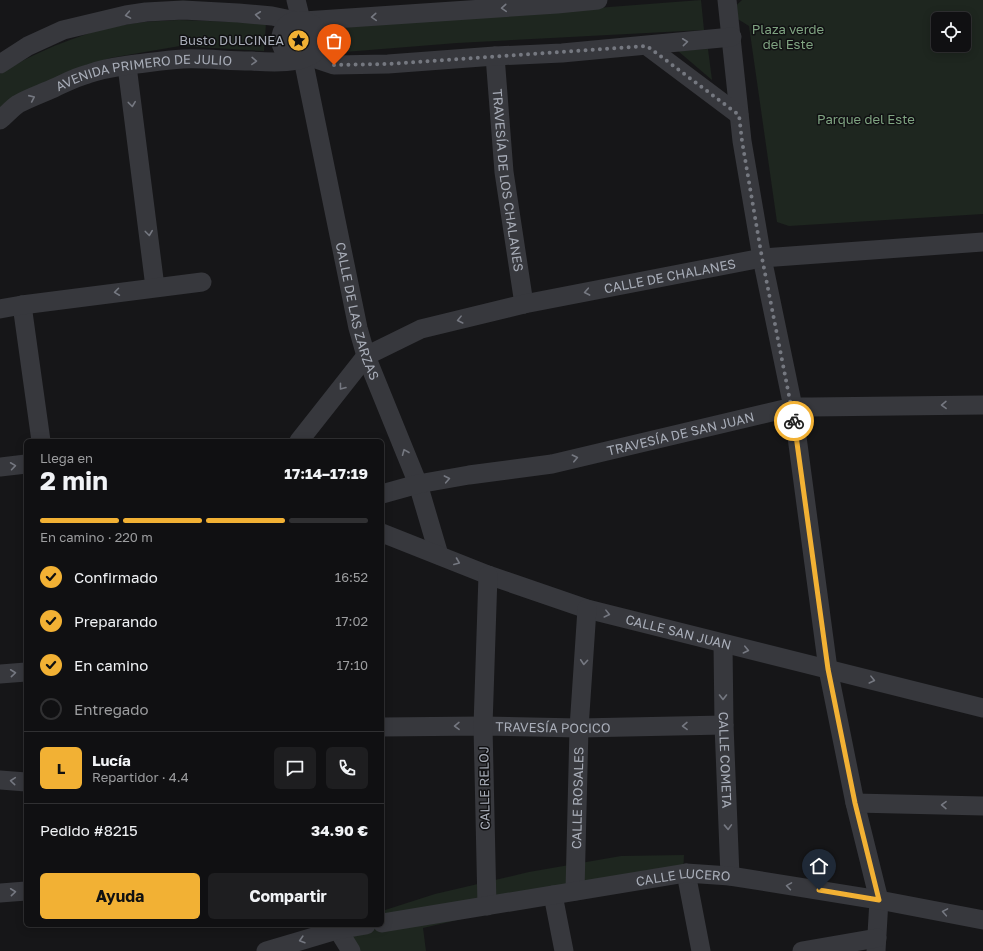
<!DOCTYPE html>
<html lang="es">
<head>
<meta charset="utf-8">
<style>
  :root { --surface:#101012; --page:#1e1e20; --text:#f1f3f6; --muted:#9c9d9f; --line:#303032; --accent:#f2b134 }
  body { margin:0; font-family:"Golos Text",sans-serif; background:var(--page); color:var(--text); height:100vh; display:flex; flex-direction:column; font-size:15px; white-space:nowrap }
  * { box-sizing:border-box; margin:0 }
  p { font-size:13px; color:var(--muted) }
  .icon { flex:none; width:22px; height:22px; fill:none; stroke:currentColor; stroke-width:2; stroke-linecap:round; stroke-linejoin:round }
  .map { position:relative; flex:1; overflow:hidden }
  .drawer { position:absolute; left:24px; top:439px; width:360px; height:488px; display:flex; flex-direction:column; background:var(--surface); border-radius:6px; box-shadow:0 2px 10px #0003,0 0 0 1px var(--line) }
  .drawer>* { flex:none }
  .tools { position:absolute; left:931px; top:12px; display:grid; gap:8px }
  .tools a { display:grid; place-items:center; width:40px; height:40px; border-radius:6px; background:var(--surface); box-shadow:0 2px 10px #0003,0 0 0 1px var(--line); font-size:20px }
  .pin { position:absolute; display:grid; place-items:center; width:34px; height:34px; color:#fff; margin:-41px -17px; border-radius:50% 50% 50% 0; rotate:-45deg; box-shadow:0 0 4px #0007 }
  .pin .icon { rotate:45deg }
  .courier { position:absolute; display:grid; place-items:center; width:40px; height:40px; margin:-20px; border:3px solid #f2b134; border-radius:50%; background:#fff; color:#222; box-shadow:0 1px 5px #0007 }
  .headline em { font-style:normal; font-weight:700 }
  .headline div { display:flex; flex-direction:column-reverse }
  .headline { display:flex; align-items:center; justify-content:space-between; height:68px; padding:0 16px }
  h1 { font-size:26px; font-weight:700; line-height:30px }
  .bar { display:grid; grid-template-columns:repeat(4,1fr); gap:6px 4px; align-content:center; height:48px; padding:0 16px }
  .bar i { height:5px; border-radius:3px; background:var(--line) }
  .bar .on { background:var(--accent) }
  .bar p { grid-column:span 4 }
  .line { display:flex; align-items:center; gap:10px; padding:0 16px; border-top:1px solid var(--line) }
  .line div { flex:1 }
  .round { display:grid; place-items:center; flex:none; width:42px; height:42px; border-radius:6px; background:var(--page) }
  ol { padding:0 16px; list-style:none }
  li { display:flex; align-items:center; gap:12px; height:44px }
  li p { margin-inline-start:auto }
  li .icon { padding:4px; border-radius:50%; background:var(--accent); color:#111; stroke-width:4 }
  li:last-child { color:var(--muted) }
  li i { width:22px; height:22px; border:2px solid var(--line); border-radius:50% }
  .primary-button { display:flex; gap:8px; margin-top:auto; padding:8px 16px }
  .primary-button a { flex:1; height:46px; border-radius:6px; background:var(--accent); color:#111; font-size:16px; font-weight:700; line-height:46px; text-align:center }
  .primary-button a+a { background:var(--page); color:var(--text) }
  .map>svg:first-child { display:block }
  .green { fill:#1e261f; fill-rule:evenodd }
  .lines { fill:none; stroke-linecap:round; stroke-linejoin:round }
  .minor { stroke:#37383d; stroke-width:19 }
  .oneway { stroke:#757881 }
  .done { stroke:#757880; stroke-width:4; stroke-dasharray:0 7.2 }
  .route { stroke:#f2b134; stroke-width:5 }
  .labels { text-anchor:middle; dominant-baseline:central; stroke-width:3; stroke-linejoin:round; paint-order:stroke }
  .park-label { font-size:13px; fill:#7fa381; stroke:#111113 }
  .poi-label { font-size:13px; fill:#a8adb8; stroke:#111113; text-anchor:end }
  .street-label { font-size:13px; fill:#a8adb8; stroke:#111113 }
</style>
</head>
<body>
<div class="map">
<svg width="983" height="951" viewBox="0 0 983 951">
  <rect width="100%" height="100%" fill="#161618"/>
  <!-- green -->
  <g class="green">
    <polygon points="701,0 704,30 457,43 332,53 334,25 493,16"/>
    <path d="M742 0H983V214L789 226 777 222 749 26 728 13ZM938 19H964V45H938Z"/>
    <path d="M179 20 266 23 264 51 180 46 110 58 38 85 0 110V74C36 51 88 30 130 24 146 21 163 21 179 20Z"/>
    <polygon points="708,49 712,80 678,51"/>
    <polygon points="684,855 683,876 492,912 423,928 426,951 359,951 342,925 382,925 382,911 435,894 529,872 621,856"/>
  </g>
  <g class="lines">
    <!-- minor -->
    <g class="minor">
      <polyline points="296,0 301,20"/>
      <polyline points="727,0 742,141 762,258 793,407 828,669 855,803 879,900 876,951"/>
      <polyline points="304,21 557,4 598,0"/>
      <polyline points="647,46 739,115"/>
      <path id="s1" d="M495 56 504 172 524 304"/>
      <polyline points="310,57 334,65 388,64 495,56 562,53 732,37"/>
      <path id="s2" d="M303 59 358 328 366 356 418 484 439 555"/>
      <polyline points="0,64 28,46 63,30 126,15 146,12 183,10 238,13 272,16 296,21"/>
      <polyline points="127,66 155,287"/>
      <path id="s3" d="M0 120C6 115 12 108 18 104 29 98 43 93 54 88 65 83 76 77 88 74 101 69 115 67 129 65 147 63 165 60 183 59 205 58 228 61 250 61 266 62 306 65 316 51 324 39 317 23 303 21 280 16 269 52 299 60"/>
      <polyline points="22,305 41,441"/>
      <polyline points="0,309 22,305 202,282"/>
      <path id="s4" d="M299 441 366 356 421 329 524 304 762 258 983 242"/>
      <polyline points="0,467 26,464"/>
      <path id="s5" d="M382 494 418 484 469 475 552 464 793 407H811L983 405"/>
      <path id="s6" d="M382 533 488 575 587 609 983 708"/>
      <path id="s7" d="M723 644 724 725 730 876"/>
      <polyline points="0,674 26,672"/>
      <path id="s8" d="M382 727 483 726 579 728 724 725"/>
      <polyline points="0,780 26,782"/>
      <polyline points="855,803 983,806"/>
      <polyline points="686,873 701,951"/>
      <path id="s9" d="M575 891 579 728 587 609"/>
      <polyline points="0,893 26,891"/>
      <polyline points="553,895 564,951"/>
      <polyline points="487,906 483,726 488,575"/>
      <path id="s10" d="M382 923 686 873 730 876 879 900 983 920"/>
      <polyline points="335,925 351,951"/>
      <polyline points="266,951 337,930 366,925"/>
      <polyline points="802,951 877,938"/>
    </g>
  </g>
  <!-- one-way arrows -->
  <defs><path id="oneway-chevron" d="M-2-3.5L2.5 0L-2 3.5" fill="none" stroke-width="1.6" stroke-linecap="round" stroke-linejoin="round"/></defs>
  <g class="oneway">
    <use href="#oneway-chevron" transform="translate(504 8) rotate(176)"/>
    <use href="#oneway-chevron" transform="translate(128 15) rotate(170)"/>
    <use href="#oneway-chevron" transform="translate(258 15) rotate(-174)"/>
    <use href="#oneway-chevron" transform="translate(374 17) rotate(176)"/>
    <use href="#oneway-chevron" transform="translate(685 42) rotate(-6)"/>
    <use href="#oneway-chevron" transform="translate(254 61) rotate(2)"/>
    <use href="#oneway-chevron" transform="translate(32 98) rotate(-24)"/>
    <use href="#oneway-chevron" transform="translate(132 104) rotate(83)"/>
    <use href="#oneway-chevron" transform="translate(149 233) rotate(83)"/>
    <use href="#oneway-chevron" transform="translate(117 292) rotate(172)"/>
    <use href="#oneway-chevron" transform="translate(587 292) rotate(169)"/>
    <use href="#oneway-chevron" transform="translate(460 320) rotate(166)"/>
    <use href="#oneway-chevron" transform="translate(342 387) rotate(128)"/>
    <use href="#oneway-chevron" transform="translate(944 405) rotate(179)"/>
    <use href="#oneway-chevron" transform="translate(405 452) rotate(-112)"/>
    <use href="#oneway-chevron" transform="translate(575 458) rotate(-13)"/>
    <use href="#oneway-chevron" transform="translate(13 466) rotate(-8)"/>
    <use href="#oneway-chevron" transform="translate(447 479) rotate(-11)"/>
    <use href="#oneway-chevron" transform="translate(457 562) rotate(22)"/>
    <use href="#oneway-chevron" transform="translate(607 614) rotate(14)"/>
    <use href="#oneway-chevron" transform="translate(746 650) rotate(13)"/>
    <use href="#oneway-chevron" transform="translate(584 662) rotate(94)"/>
    <use href="#oneway-chevron" transform="translate(13 673) rotate(-6)"/>
    <use href="#oneway-chevron" transform="translate(872 680) rotate(14)"/>
    <use href="#oneway-chevron" transform="translate(723 697) rotate(90)"/>
    <use href="#oneway-chevron" transform="translate(457 726) rotate(179)"/>
    <use href="#oneway-chevron" transform="translate(685 726) rotate(179)"/>
    <use href="#oneway-chevron" transform="translate(13 781) rotate(-175)"/>
    <use href="#oneway-chevron" transform="translate(944 805) rotate(-179)"/>
    <use href="#oneway-chevron" transform="translate(728 827) rotate(88)"/>
    <use href="#oneway-chevron" transform="translate(789 886) rotate(-171)"/>
    <use href="#oneway-chevron" transform="translate(13 892) rotate(-6)"/>
    <use href="#oneway-chevron" transform="translate(945 912) rotate(-170)"/>
    <use href="#oneway-chevron" transform="translate(302 940) rotate(163)"/>
  </g>
  <g class="lines">
    <!-- done -->
    <polyline class="done" points="334,65 388,64 647,46 739,115 742,141 762,258 794,421"/>
    <!-- route -->
    <polyline class="route" points="794,421 828,669 855,803 879,900 819,890"/>
  </g>
  <!-- icons -->
  <defs>
    <symbol id="sight-disc" viewBox="-11 -11 22 22"><circle r="9.5" fill="#f2b134" stroke="#111113"/><path d="M0-6L1.8-2.2L6-1.7L2.9 1.2L3.7 5.4L0 3.3L-3.7 5.4L-2.9 1.2L-6-1.7L-1.8-2.2Z" fill="#111"/></symbol>
  </defs>
  <g fill-rule="evenodd">
    <use href="#sight-disc" x="286" y="28" width="25" height="25"/>
  </g>
  <g class="labels">
    <!-- park labels -->
    <g class="park-label">
      <text x="788" y="29">Plaza verde<tspan x="788" dy="15">del Este</tspan></text>
      <text x="866" y="119">Parque del Este</text>
    </g>
    <!-- poi labels -->
    <g class="poi-label">
      <text x="284" y="40">Busto DULCINEA</text>
    </g>
    <!-- street labels -->
    <g class="street-label">
      <text stroke="none"><textPath href="#s3" startOffset="156">AVENIDA PRIMERO DE JULIO</textPath></text>
      <text stroke="none"><textPath href="#s1" startOffset="125">TRAVESÍA DE LOS CHALANES</textPath></text>
      <text stroke="none"><textPath href="#s4" startOffset="424">CALLE DE CHALANES</textPath></text>
      <text stroke="none"><textPath href="#s2" startOffset="258">CALLE DE LAS ZARZAS</textPath></text>
      <text stroke="none"><textPath href="#s5" startOffset="305">TRAVESÍA DE SAN JUAN</textPath></text>
      <text stroke="none"><textPath href="#s6" startOffset="313">CALLE SAN JUAN</textPath></text>
      <text stroke="none"><textPath href="#s8" startOffset="171">TRAVESÍA POCICO</textPath></text>
      <text stroke="none"><textPath href="#s7" startOffset="116">CALLE COMETA</textPath></text>
      <text transform="translate(484 788) rotate(-91)">CALLE RELOJ</text>
      <text stroke="none"><textPath href="#s9" startOffset="93">CALLE ROSALES</textPath></text>
      <text stroke="none"><textPath href="#s10" startOffset="305">CALLE LUCERO</textPath></text>
    </g>
  </g>
</svg>
<div class="tools">
<a><svg class="icon" aria-label="locate" viewBox="0 0 24 24"><circle cx="12" cy="12" r="6"/><path d="M12 2v4M12 18v4M2 12h4M18 12h4"/></svg></a>
</div>
<div class="pin" style="left:334px;top:65px;background:#ea580c"><svg class="icon" aria-label="bag" viewBox="0 0 24 24"><path d="M5 8h14l-1 12H6zM9 8a3 3 0 0 1 6 0"/></svg></div>
<div class="pin" style="left:819px;top:890px;background:#1f2937"><svg class="icon" aria-label="home" viewBox="0 0 24 24"><path d="M3 11l9-7 9 7M6 9v11h12V9"/></svg></div>
<div class="courier" style="left:794px;top:421px"><svg class="icon" aria-label="bike" viewBox="0 0 24 24"><circle cx="6" cy="16" r="4"/><circle cx="18" cy="16" r="4"/><path d="M6 16l4-8h5l3 8M10 8l3 8H6M13 5h3"/></svg></div>
<section class="drawer">
<div class="headline"><div><h1>2 min</h1><p>Llega en</p></div><em>17:14–17:19</em></div>
<div class="bar"><i class="on"></i><i class="on"></i><i class="on"></i><i></i><p>En camino · 220 m</p></div>
<ol>
<li><svg class="icon" aria-label="check" viewBox="0 0 24 24"><path d="M5 12l5 5 9-10"/></svg>Confirmado<p>16:52</p></li>
<li><svg class="icon" aria-label="check" viewBox="0 0 24 24"><path d="M5 12l5 5 9-10"/></svg>Preparando<p>17:02</p></li>
<li><svg class="icon" aria-label="check" viewBox="0 0 24 24"><path d="M5 12l5 5 9-10"/></svg>En camino<p>17:10</p></li>
<li><i></i>Entregado</li>
</ol>
<div class="line" style="height:72px"><b class="round" style="background:var(--accent);color:#111">L</b><div><b>Lucía</b><p>Repartidor · 4.4</p></div><a class="round"><svg class="icon" aria-label="chat" viewBox="0 0 24 24"><path d="M4 5h16v11H9l-5 4z"/></svg></a><a class="round"><svg class="icon" aria-label="phone" viewBox="0 0 24 24"><path d="M5 4h4l2 5-3 2q2 4 5 5l2-3 5 2v4C11 20 4 13 5 4z"/></svg></a></div>
<div class="line" style="height:52px"><div>Pedido #8215</div><b>34.90 €</b></div>
<div class="primary-button"><a>Ayuda</a><a>Compartir</a></div>
</section>
</div>
</body>
</html>
